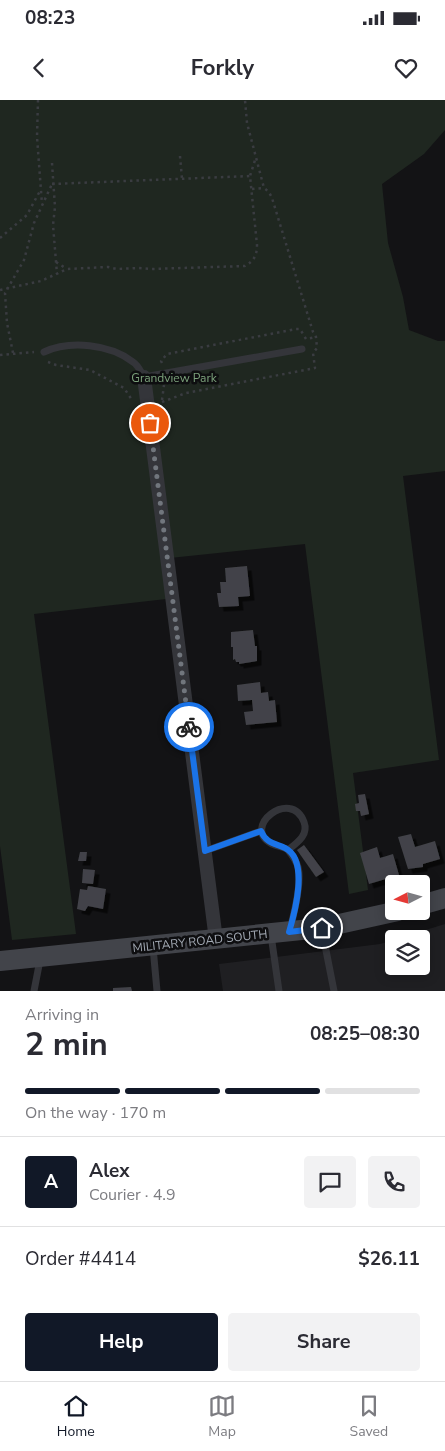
<!DOCTYPE html>
<html lang="en">
<head>
<meta charset="utf-8">
<style>
  :root { --surface:#fff; --page:#f2f2f3; --text:#2b2b33; --muted:#7c7c81; --line:#e1e1e2; --accent:#111827 }
  body { margin:0; font-family:"Nunito Sans",sans-serif; background:var(--page); color:var(--text); height:100vh; display:flex; flex-direction:column; font-size:19px; white-space:nowrap }
  * { box-sizing:border-box; margin:0 }
  p { font-size:16px; color:var(--muted) }
  .icon { flex:none; width:28px; height:28px; fill:none; stroke:currentColor; stroke-width:2; stroke-linecap:round; stroke-linejoin:round }
  .map { position:relative; height:891px; overflow:hidden }
  .side { display:flex; flex-direction:column; background:var(--surface); flex:1 }
  .side>* { flex:none }
  .needle { width:32px; rotate:264deg }
  .fabs { position:absolute; left:385px; top:775px; display:grid; gap:10px }
  .fabs a { display:grid; place-items:center; width:45px; height:45px; border-radius:5px; background:var(--surface); box-shadow:0 2px 12px #0003; font-size:25px }
  .pin { position:absolute; display:grid; place-items:center; width:42px; height:42px; color:#fff; margin:-21px; border:2px solid #fff; border-radius:50%; box-shadow:0 1px 5px #0007 }
  .courier { position:absolute; display:grid; place-items:center; width:50px; height:50px; margin:-25px; border:4px solid #1a73e8; border-radius:50%; background:#fff; color:#222; box-shadow:0 1px 6px #0007 }
  .head em { font-style:normal; font-weight:700 }
  .head div { display:flex; flex-direction:column-reverse }
  .head { display:flex; align-items:center; justify-content:space-between; height:85px; padding:0 25px }
  h1 { font-size:32px; font-weight:700; line-height:38px }
  .bar { display:grid; grid-template-columns:repeat(4,1fr); gap:8px 5px; align-content:center; height:60px; padding:0 25px }
  .bar i { height:6px; border-radius:4px; background:var(--line) }
  .bar .current { background:var(--accent) }
  .bar p { grid-column:span 4 }
  .line { display:flex; align-items:center; gap:12px; padding:0 25px; border-top:1px solid var(--line) }
  .line div { flex:1 }
  .round { display:grid; place-items:center; flex:none; width:52px; height:52px; border-radius:5px; background:var(--page) }
  .button { display:flex; gap:10px; margin-top:auto; padding:10px 25px }
  .button a { flex:1; height:58px; border-radius:5px; background:var(--accent); color:#fff; font-size:20px; font-weight:700; line-height:58px; text-align:center }
  .button a+a { background:var(--page); color:var(--text) }
  .status { display:flex; justify-content:space-between; align-items:center; height:35px; padding:0 25px; background:var(--surface); direction:ltr }
  .status svg { height:14px; fill:currentColor }
  header { display:flex; justify-content:space-between; align-items:center; height:65px; padding:0 25px; background:var(--surface); font-size:22px; font-weight:700 }
  .dock { display:flex; justify-content:space-around; align-items:center; height:70px; border-top:1px solid var(--line); background:var(--surface); font-size:14px; color:var(--muted) }
  .dock a { display:grid; justify-items:center; gap:2px }
  .dock .current { color:var(--accent) }
  .map>svg:first-child { display:block }
  .built { fill:#1f1f22 }
  .green { fill:#1f2720 }
  .building { fill:#424348; filter:url(#shadow) }
  .lines { fill:none; stroke-linecap:round; stroke-linejoin:round }
  .path { stroke:#3a3c41; stroke-width:2.5; stroke-dasharray:2.5 4; stroke-linecap:butt }
  .lane { stroke:#34353a; stroke-width:7 }
  .street { stroke:#34353a; stroke-width:14 }
  .secondary { stroke:#42444a; stroke-width:20 }
  .done { stroke:#71767d; stroke-width:5; stroke-dasharray:0 9 }
  .route { stroke:#1a73e8; stroke-width:6 }
  .labels { text-anchor:middle; dominant-baseline:central; stroke-width:5; stroke-linejoin:round; paint-order:stroke }
  .park-label { font-size:12px; fill:#7ca17b; stroke:#0e0e10 }
  .street-label { font-size:12px; fill:#a4abb5; stroke:#0e0e10 }
</style>
</head>
<body>
<div class="status"><b>08:23</b><svg viewBox="0 0 49 12"><path d="M0 12V9h3v3zM5 12V6h3v6zM10 12V3h3v9zM15 12V0h3v12zM26 1h20v11H26zM47 4h2v5h-2z"/></svg></div>
<header><svg class="icon" aria-label="back" viewBox="0 0 24 24"><path d="M15 5l-7 7 7 7"/></svg>Forkly<svg class="icon" aria-label="heart" viewBox="0 0 24 24"><path d="M12 20l-8-8c-3-5 5-10 8-4 3-6 11-1 8 4z"/></svg></header>
<div class="map">
<svg width="445" height="891" viewBox="0 0 445 891">
  <defs>
    <filter id="shadow"><feDropShadow dx="4.5" dy="4.5" stdDeviation="0" flood-color="#0009"/></filter>
  </defs>
  <rect width="100%" height="100%" fill="#131315"/>
  <!-- built -->
  <polygon class="built" points="445,824 445,891 223,891 219,864 380,844 394,840 394,866 421,866 421,839 396,839"/>
  <!-- green -->
  <polygon class="green" points="0,0 445,0 445,30 424,54 382,84 388,143 403,197 409,230 438,241 445,241 445,371 403,376 439,660 353,673 368,790 349,794 305,444 170,458 175,498 34,514 76,834 12,840 0,746"/>
  <!-- building -->
  <g class="building">
    <polygon points="247,466 250,496 238,497 239,506 219,507 217,493 221,493 220,482 226,482 225,468"/>
    <polygon points="253,530 255,546 257,546 257,561 239,564 239,562 236,562 235,559 233,560 233,547 231,547 231,532"/>
    <polygon points="260,582 261,593 268,592 269,601 275,600 277,622 246,625 244,612 253,611 252,600 238,601 237,585"/>
    <polygon points="365,694 369,714 361,716 360,711 356,711 355,704 359,703 358,695"/>
    <polygon points="411,734 415,747 435,741 440,759 423,764 423,767 408,769 398,737"/>
    <polygon points="304,745 324,772 316,777 297,750"/>
    <polygon points="377,747 380,758 393,754 399,775 369,784 360,753"/>
    <polygon points="80,752 87,752 86,761 78,761"/>
    <polygon points="83,769 95,770 93,784 82,783"/>
    <polygon points="88,786 106,789 103,809 88,806 85,811 77,809 80,789 87,790"/>
    <polygon points="131,887 132,891 113,891 113,888"/>
  </g>
  <g class="lines">
    <!-- path -->
    <g class="path">
      <polyline points="38,0 37,37 42,104"/>
      <polyline points="180,56 182,79"/>
      <polyline points="52,63 55,107 53,125 57,174"/>
      <polyline points="52,84 250,76"/>
      <polyline points="252,89 264,88"/>
      <polyline points="0,138 27,115 41,89"/>
      <polyline points="56,162 67,169"/>
      <path d="M0 190 41 181 67 169 108 167 117 169 138 168 151 169 245 166C254 161 257 155 257 145L250 76 256 57"/>
      <polyline points="13,253 7,223 5,193 24,160 34,123 52,84"/>
      <polyline points="0,255 34,252"/>
      <polyline points="48,262 56,265 90,270 124,288 132,300"/>
      <polyline points="162,263 161,261 167,254 296,229 300,229 306,239 316,237"/>
      <polyline points="162,300 164,285"/>
      <polyline points="162,302 186,293 315,268 313,253 317,248 316,237 313,232 272,98 269,92 264,88 247,23 245,0"/>
    </g>
    <!-- lane -->
    <g class="lane">
      <path d="M44 252C70 240 110 244 133 262 138 265 141 272 144 277L302 249"/>
      <path d="M288 750C297 743 309 735 304 722 291 687 240 728 272 744 277 746 282 747 287 749L288 750C292 755 296 760 298 767 302 782 294 814 290 829"/>
      <polyline points="205,751 261,731"/>
      <polyline points="322,830 334,891"/>
      <polyline points="271,835 279,891"/>
      <polyline points="153,847 157,891"/>
      <polyline points="34,891 40,860"/>
    </g>
    <!-- street -->
    <polyline class="street" points="144,277 216,840"/>
    <!-- secondary -->
    <g class="secondary">
      <polyline points="421,805 445,798"/>
      <polyline points="0,861 321,828 398,811"/>
    </g>
  </g>
  <g class="lines">
    <!-- done -->
    <polyline class="done" points="150,323 189,627"/>
    <!-- route -->
    <path class="route" d="M189 627 205 751 261 731C266 743 274 743 285 748 309 760 295 812 289 832L322 828"/>
  </g>
  <g class="labels">
    <!-- park labels -->
    <g class="park-label">
      <text x="174" y="278">Grandview Park</text>
    </g>
    <!-- street labels -->
    <g class="street-label">
      <text transform="translate(200 841) rotate(-6)">MILITARY ROAD SOUTH</text>
    </g>
  </g>
</svg>
<div class="fabs">
<a><svg class="needle" viewBox="-14 -14 28 28"><path d="M0-13l5 13h-10z" fill="#e53935"/><path d="M0 13l5-13h-10z" fill="#7c7c81"/></svg></a>
<a><svg class="icon" aria-label="layers" viewBox="0 0 24 24"><path d="M12 4l9 5-9 5-9-5zM3 14l9 5 9-5"/></svg></a>
</div>
<div class="pin" style="left:150px;top:323px;background:#ea580c"><svg class="icon" aria-label="bag" viewBox="0 0 24 24"><path d="M5 8h14l-1 12H6zM9 8a3 3 0 0 1 6 0"/></svg></div>
<div class="pin" style="left:322px;top:828px;background:#1f2937"><svg class="icon" aria-label="home" viewBox="0 0 24 24"><path d="M3 11l9-7 9 7M6 9v11h12V9"/></svg></div>
<div class="courier" style="left:189px;top:627px"><svg class="icon" aria-label="bike" viewBox="0 0 24 24"><circle cx="6" cy="16" r="4"/><circle cx="18" cy="16" r="4"/><path d="M6 16l4-8h5l3 8M10 8l3 8H6M13 5h3"/></svg></div>
</div>
<section class="side">
<div class="head"><div><h1>2 min</h1><p>Arriving in</p></div><em>08:25–08:30</em></div>
<div class="bar"><i class="current"></i><i class="current"></i><i class="current"></i><i></i><p>On the way · 170 m</p></div>
<div class="line" style="height:90px"><b class="round" style="background:var(--accent);color:#fff">A</b><div><b>Alex</b><p>Courier · 4.9</p></div><a class="round"><svg class="icon" aria-label="chat" viewBox="0 0 24 24"><path d="M4 5h16v11H9l-5 4z"/></svg></a><a class="round"><svg class="icon" aria-label="phone" viewBox="0 0 24 24"><path d="M5 4h4l2 5-3 2q2 4 5 5l2-3 5 2v4C11 20 4 13 5 4z"/></svg></a></div>
<div class="line" style="height:65px"><div>Order #4414</div><b>$26.11</b></div>
<div class="button"><a>Help</a><a>Share</a></div>
</section>
<nav class="dock">
<a class="current"><svg class="icon" aria-label="home" viewBox="0 0 24 24"><path d="M3 11l9-7 9 7M6 9v11h12V9"/></svg>Home</a>
<a><svg class="icon" aria-label="map" viewBox="0 0 24 24"><path d="M3 6l6-2 6 2 6-2v14l-6 2-6-2-6 2zM9 4v14M15 6v14"/></svg>Map</a>
<a><svg class="icon" aria-label="saved" viewBox="0 0 24 24"><path d="M7 4h10v16l-5-4-5 4z"/></svg>Saved</a>
</nav>
</body>
</html>
